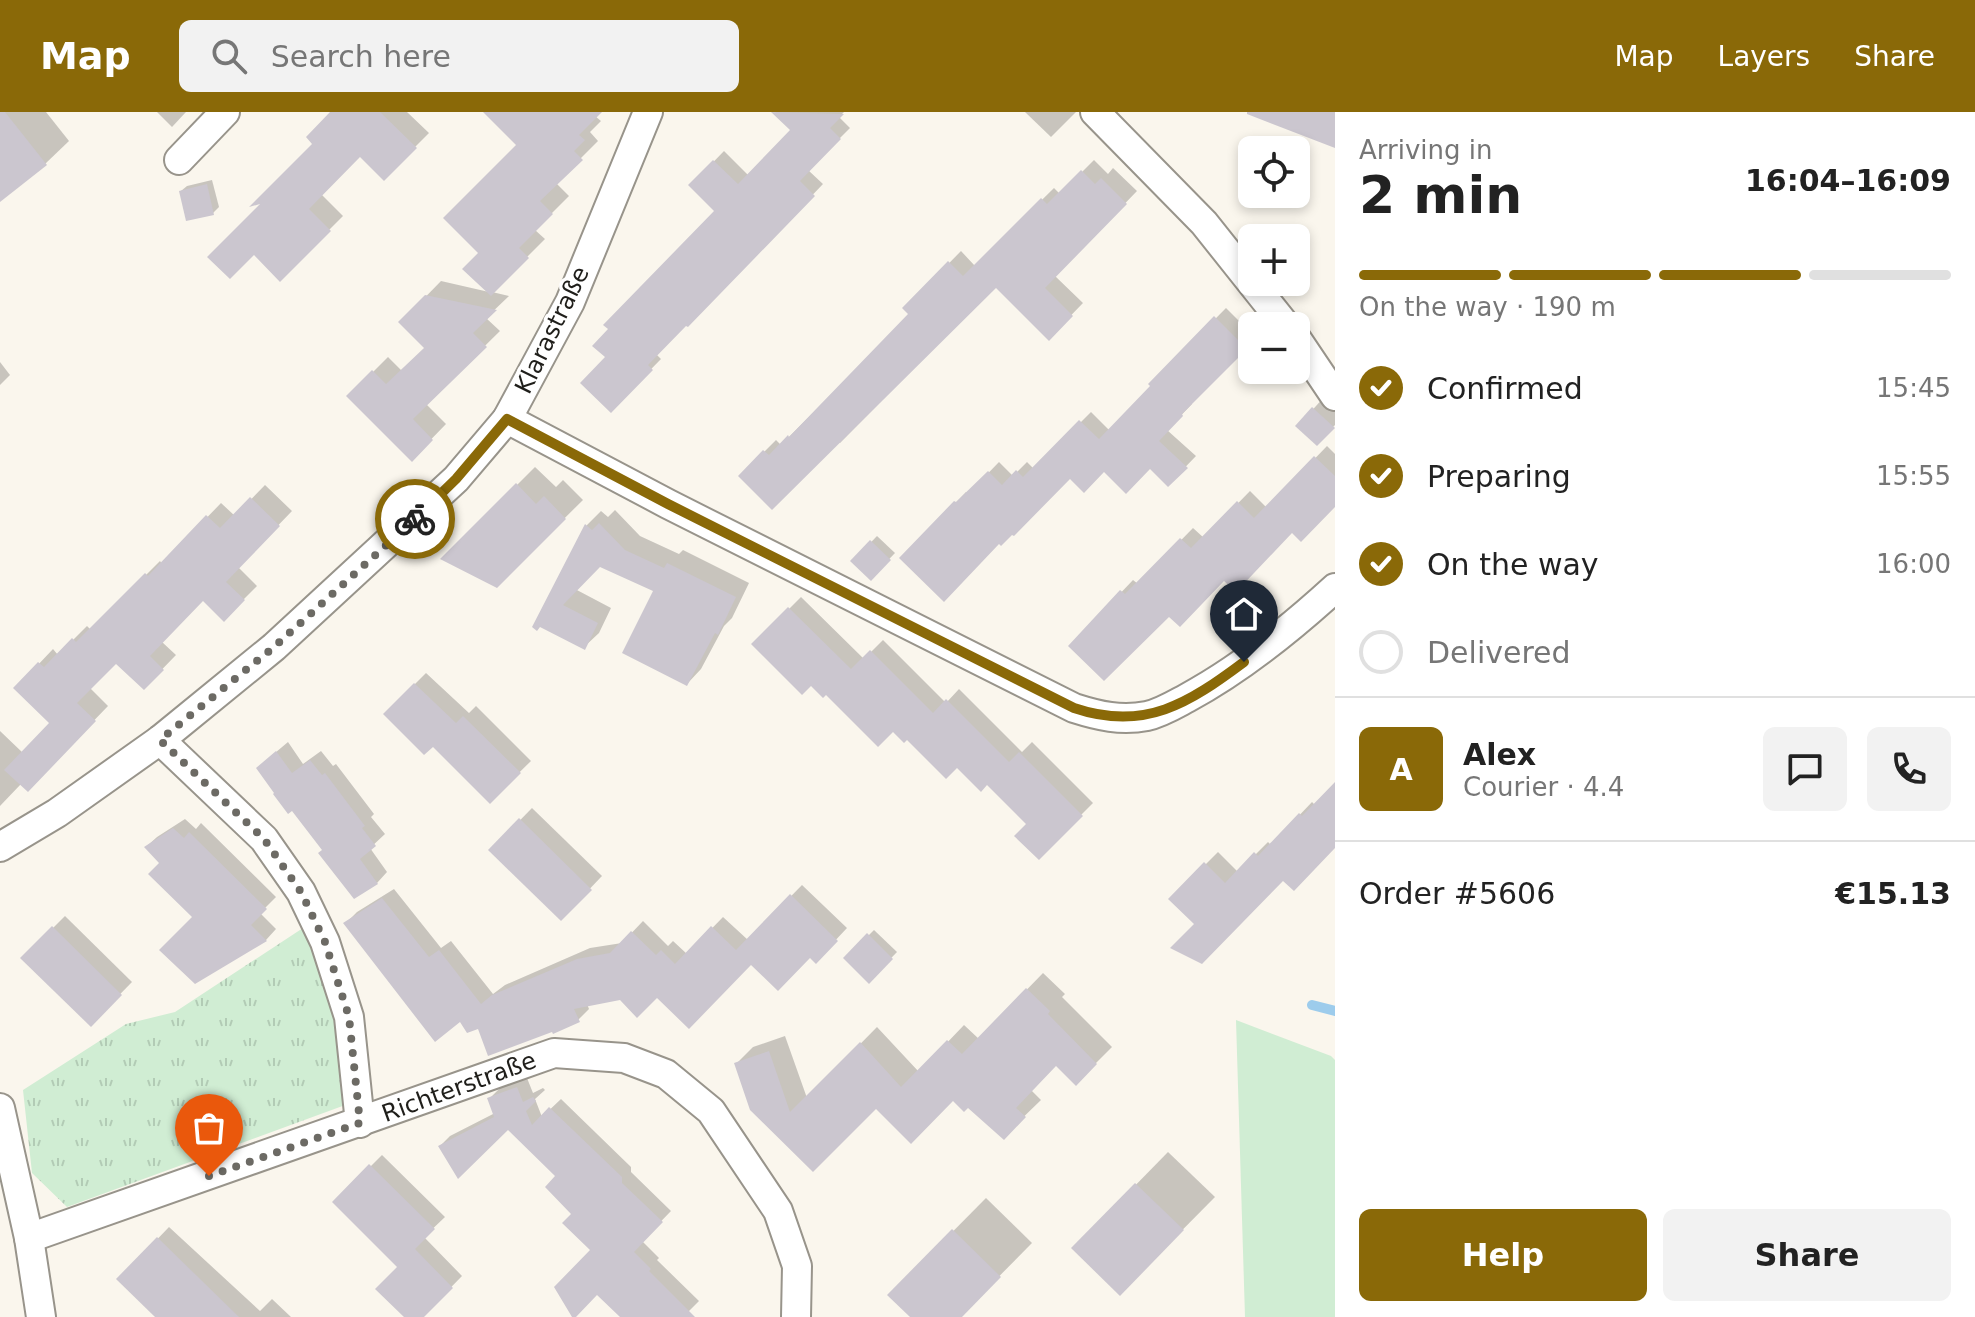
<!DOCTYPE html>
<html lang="en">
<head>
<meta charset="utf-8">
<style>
  :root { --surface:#fff; --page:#f2f2f2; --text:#222; --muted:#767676; --line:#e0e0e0; --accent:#8a6908 }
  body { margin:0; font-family:"DejaVu Sans",sans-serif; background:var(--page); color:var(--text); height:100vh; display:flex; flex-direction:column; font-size:30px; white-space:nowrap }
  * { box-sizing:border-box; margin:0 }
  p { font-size:26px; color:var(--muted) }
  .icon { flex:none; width:44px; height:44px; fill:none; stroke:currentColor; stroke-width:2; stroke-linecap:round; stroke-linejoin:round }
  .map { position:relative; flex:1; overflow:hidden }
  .sheet { display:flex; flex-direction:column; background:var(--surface); width:640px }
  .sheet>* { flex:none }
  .tools { position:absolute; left:1238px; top:24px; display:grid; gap:16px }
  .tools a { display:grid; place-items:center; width:72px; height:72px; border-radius:12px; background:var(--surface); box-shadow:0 4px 12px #0003; font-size:40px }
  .pin { position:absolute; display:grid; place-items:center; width:68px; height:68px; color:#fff; margin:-82px -34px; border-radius:50% 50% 50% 0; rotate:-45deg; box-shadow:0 0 8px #0007 }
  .pin .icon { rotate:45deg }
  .courier { position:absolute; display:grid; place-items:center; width:80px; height:80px; margin:-40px; border:6px solid #8a6908; border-radius:50%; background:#fff; color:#222; box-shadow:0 2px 10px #0007 }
  .headline em { font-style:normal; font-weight:700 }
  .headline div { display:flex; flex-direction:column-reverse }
  .headline { display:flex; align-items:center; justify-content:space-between; height:136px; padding:0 24px }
  h1 { font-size:52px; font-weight:700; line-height:60px }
  .bar { display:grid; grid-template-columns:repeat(4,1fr); gap:12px 8px; align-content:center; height:96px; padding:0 24px }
  .bar i { height:10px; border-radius:6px; background:var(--line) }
  .bar .active { background:var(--accent) }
  .bar p { grid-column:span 4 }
  .line { display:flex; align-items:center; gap:20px; padding:0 24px; border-top:2px solid var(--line) }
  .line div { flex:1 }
  .round { display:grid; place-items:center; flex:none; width:84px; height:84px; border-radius:12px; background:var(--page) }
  ol { padding:0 24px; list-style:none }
  li { display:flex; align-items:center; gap:24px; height:88px }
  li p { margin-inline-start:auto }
  li .icon { padding:8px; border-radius:50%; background:var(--accent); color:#fff; stroke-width:4 }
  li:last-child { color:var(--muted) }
  li i { width:44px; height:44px; border:4px solid var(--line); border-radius:50% }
  .cta { display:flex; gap:16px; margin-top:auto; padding:16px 24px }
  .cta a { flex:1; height:92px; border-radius:12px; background:var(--accent); color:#fff; font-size:32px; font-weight:700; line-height:92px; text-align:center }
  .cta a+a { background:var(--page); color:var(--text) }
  header { display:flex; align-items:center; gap:48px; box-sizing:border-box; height:112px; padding:0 40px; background:var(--accent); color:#fff }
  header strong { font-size:38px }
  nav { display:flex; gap:44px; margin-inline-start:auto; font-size:28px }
  .search { width:560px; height:72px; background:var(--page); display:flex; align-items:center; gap:20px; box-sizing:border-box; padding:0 28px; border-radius:12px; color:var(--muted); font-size:30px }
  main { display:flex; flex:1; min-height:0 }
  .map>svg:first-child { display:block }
  .grass { fill:#d0edd3 }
  .park { fill:url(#park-tufts) }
  .shadow { fill:#0003 }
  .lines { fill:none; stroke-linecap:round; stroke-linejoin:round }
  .stream { stroke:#9dccec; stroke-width:10 }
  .building { fill:#cbc6cf }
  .minor-casing { stroke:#98948b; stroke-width:32 }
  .minor { stroke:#fff; stroke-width:28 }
  .done { stroke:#6c6a64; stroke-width:8; stroke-dasharray:0 14.4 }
  .route { stroke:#8a6908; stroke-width:10 }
  .labels { text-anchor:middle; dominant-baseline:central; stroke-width:7; stroke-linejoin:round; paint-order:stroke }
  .street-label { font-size:24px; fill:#1f1e1a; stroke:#fff }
</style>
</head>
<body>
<header>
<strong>Map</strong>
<div class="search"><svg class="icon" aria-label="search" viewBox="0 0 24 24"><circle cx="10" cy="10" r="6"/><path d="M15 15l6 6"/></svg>Search here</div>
<nav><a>Map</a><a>Layers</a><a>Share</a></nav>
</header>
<main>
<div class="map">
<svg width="1335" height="1205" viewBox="0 0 1335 1205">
  <defs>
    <pattern id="park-tufts" width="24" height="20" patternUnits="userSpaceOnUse" patternTransform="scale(2)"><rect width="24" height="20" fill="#d0edd3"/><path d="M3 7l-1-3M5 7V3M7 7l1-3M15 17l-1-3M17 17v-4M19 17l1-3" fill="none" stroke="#b2cbb5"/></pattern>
  </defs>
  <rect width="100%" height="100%" fill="#faf6ed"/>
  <!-- grass -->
  <polygon class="grass" points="1236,908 1331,944 1335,948 1335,1205 1245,1205"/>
  <!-- park -->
  <polygon class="park" points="303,816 339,908 348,992 67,1095 32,1061 23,978 126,912 175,900"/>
  <!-- shadow -->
  <g class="shadow">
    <polygon points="0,0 46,0 69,29 45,52 0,88"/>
    <polygon points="157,0 186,0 172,15"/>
    <polygon points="333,0 407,0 429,21 384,66 360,43 321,82 343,104 280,167 266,88 315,32"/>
    <polygon points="500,0 599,0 595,4 601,9 590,20 598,29 556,71 569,84 535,118 545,127 492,180 509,184 486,206 500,219 426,292 446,312 412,347 349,284 388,245 402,259 427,235 401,210 441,169 489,180 480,141 519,33"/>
    <polygon points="775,0 844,0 839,5 850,16 808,58 823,72 698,203 686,211 656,242 661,247 611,298 607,245 717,99 691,73 724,39 749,64 793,18"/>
    <polygon points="1025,0 1076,0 1051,25"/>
    <polygon points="1094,48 1108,62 1113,56 1137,79 1055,164 1083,191 1049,226 996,173 840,331 837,328 740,364 776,328 781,333 911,202 905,196 961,139 975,154 1054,76 1060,82"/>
    <polygon points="212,68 219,95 213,101 181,79 187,74"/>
    <polygon points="1226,196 1252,222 1252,229 1190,291 1192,292 1167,318 1196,344 1168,373 1150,355 1104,358 1070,365 902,446 966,380 968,382 999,350 1013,364 1027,350 1034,357 1091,300 1110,319 1153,274 1151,272"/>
    <polygon points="0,250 10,263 0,273"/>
    <polygon points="1325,284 1335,293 1335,313 1317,331 1298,314"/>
    <polygon points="1327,334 1335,342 1335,392 1169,502 1070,534 1133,468 1138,472 1193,416 1204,426 1250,379 1267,396"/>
    <polygon points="535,355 556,375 563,368 583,388 496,474 443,447"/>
    <polygon points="265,373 292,399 238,455 257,474 224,507 203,487 162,530 176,543 144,576 117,549 90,576 108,594 28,677 21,672 0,694 0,619 23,641 52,611 16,576 53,537 58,543 87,514 91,518 160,449 162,452 221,391 235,404"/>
    <polygon points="615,398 640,424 679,442 683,438 749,471 732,506 724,514 701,557 687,572 656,478 600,452 575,477 611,496 599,521 584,535 540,513 535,515 587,413 601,399 608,405"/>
    <polygon points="877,424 895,441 871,466 853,449"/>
    <polygon points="801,485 864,547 883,528 946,591 959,577 1022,640 1032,630 1093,691 1039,745 1029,712 987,671 811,571 754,532"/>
    <polygon points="426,561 469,601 476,594 531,649 490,689 433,632 385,602"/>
    <polygon points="288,630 303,652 321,639 333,654 336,652 374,702 371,705 385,722 370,736 387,760 377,771 324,737 269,646"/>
    <polygon points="1335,673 1335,734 1283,766 1196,812 1171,787 1218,740 1238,760 1268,730 1271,733 1312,690 1315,693"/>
    <polygon points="532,696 602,764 561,807 491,738"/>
    <polygon points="185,707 196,717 201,711 276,785 260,801 276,817 266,828 195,870 195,805 162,751 146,735 157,725"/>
    <polygon points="802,773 847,816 816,849 810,844 751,850 657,883 620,886 587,892 589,897 578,908 479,914 460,907 346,811 357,800 394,777 441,836 451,829 493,882 505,873 590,836 622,831 643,809 668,834 673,829 687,842 723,805 748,828"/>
    <polygon points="65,804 132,870 91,912 23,846"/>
    <polygon points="874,818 897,840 869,869 846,846"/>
    <polygon points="1043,861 1065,882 1062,885 1112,935 1076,971 1057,952 1031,978 1041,988 1003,1025 968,993 953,987 876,994 813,1057 737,951 753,935 785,924 807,986 877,915 919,960 964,913 979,927"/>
    <polygon points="527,966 533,981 543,976 545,978 535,987 542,1005 561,987 631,1055 631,1060 671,1099 642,1129 659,1146 657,1148 699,1189 688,1200 694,1205 628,1205 574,1101 558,1064 508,1015 440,1034 450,1024 495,1001 490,986 500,976"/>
    <polygon points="1168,1040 1215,1085 1120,1181 1074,1136"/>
    <polygon points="382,1043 445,1105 424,1125 462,1164 422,1205 406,1205 399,1155 335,1090"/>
    <polygon points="986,1086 1032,1131 959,1205 912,1205 890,1183"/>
    <polygon points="169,1115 260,1199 272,1187 291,1205 158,1205 119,1167"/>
  </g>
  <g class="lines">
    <!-- stream -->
    <polyline class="stream" points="1312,893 1335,899"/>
  </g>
  <!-- building -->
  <g class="building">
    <polygon points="0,0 5,0 47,53 0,90"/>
    <polygon points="330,0 380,0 417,36 384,69 360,45 309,97 331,119 280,170 254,143 230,167 207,145 260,92 249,95 312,32 306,25"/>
    <polygon points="483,0 602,0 579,23 585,28 574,39 583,48 540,89 553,102 519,136 529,146 491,184 462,157 478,141 443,106 516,33"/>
    <polygon points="771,0 844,2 830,16 841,27 800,69 815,84 688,215 686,214 648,253 653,258 611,301 580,271 605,245 592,234 608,217 603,213 714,99 688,73 713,48 738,72 790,18"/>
    <polygon points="1247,0 1335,0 1335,36 1247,2"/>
    <polygon points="1081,58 1095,72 1101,66 1127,92 1045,176 1073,204 1049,229 996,176 772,398 738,364 763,338 769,343 788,323 789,325 908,202 902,196 948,149 963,164 1041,86 1047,92"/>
    <polygon points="207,72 214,103 186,109 179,79"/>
    <polygon points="425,183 497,198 473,221 487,235 413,307 433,328 412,350 346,284 372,258 386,272 424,236 398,210"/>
    <polygon points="1214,204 1247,237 1182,302 1183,304 1159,329 1188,356 1168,375 1150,357 1126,382 1104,360 1084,381 1070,367 1014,424 1012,423 1001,434 999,432 944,490 899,446 954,389 956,390 988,359 1002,373 1016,358 1023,365 1079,308 1099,327 1150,274 1148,272"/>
    <polygon points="1312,295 1335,316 1317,334 1295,314"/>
    <polygon points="1314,344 1335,364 1335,395 1301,430 1292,421 1236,480 1224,469 1180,515 1169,505 1104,569 1068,534 1120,478 1125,482 1180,426 1191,436 1237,389 1254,406"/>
    <polygon points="516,371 536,392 544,384 566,407 497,476 440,447"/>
    <polygon points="250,385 280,414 226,470 245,488 224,510 203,489 150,544 164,558 144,578 116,552 77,591 96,609 28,680 4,658 49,611 13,576 38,550 44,555 72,526 76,530 145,461 148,464 206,403 220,416"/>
    <polygon points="599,411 625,438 664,456 667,451 736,485 718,523 715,521 687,574 622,541 653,479 600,455 563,493 598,511 585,538 540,515 537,519 532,515 585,412 592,418"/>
    <polygon points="870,428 891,448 871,469 850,449"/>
    <polygon points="788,495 851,557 870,538 933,601 946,587 1009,650 1019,640 1083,704 1039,748 1014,724 1026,712 987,673 981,680 957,656 946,667 907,628 904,631 893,620 878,635 826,583 823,586 811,574 802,583 751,532"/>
    <polygon points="414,571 456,611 463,604 521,661 490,692 433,635 424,643 383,602"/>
    <polygon points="276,639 292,661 310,648 322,663 325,661 365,714 362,716 376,734 360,747 378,772 354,787 318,741 322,738 292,699 288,702 273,682 274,681 256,656"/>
    <polygon points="1335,670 1335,736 1294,779 1283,769 1202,852 1170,836 1194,812 1168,787 1204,750 1225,771 1254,740 1258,744 1299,701 1302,704"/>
    <polygon points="519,706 592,778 561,809 488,738"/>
    <polygon points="173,716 184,726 189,720 267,797 251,813 267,829 195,872 159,838 192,805 148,762 159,751 144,735"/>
    <polygon points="790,782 838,829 816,852 810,846 778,879 751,853 689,917 657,886 637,906 620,888 574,897 580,910 553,922 552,920 488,944 478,917 467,921 460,910 435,930 343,811 382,786 429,845 439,838 481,892 492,883 577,847 610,841 631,819 656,843 661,838 675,852 711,814 736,838"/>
    <polygon points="52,814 122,883 91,915 20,846"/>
    <polygon points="867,821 893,847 869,872 843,846"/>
    <polygon points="1026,876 1050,899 1048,902 1097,952 1076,974 1056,954 1016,996 1026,1005 1004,1028 968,996 964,1000 953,989 911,1032 876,997 813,1060 750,998 734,951 769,939 790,1000 860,930 901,975 947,928 962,942"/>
    <polygon points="517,975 523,990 533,985 536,989 526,999 532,1013 549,995 622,1065 622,1071 663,1110 634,1140 651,1157 649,1159 695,1205 620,1205 597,1183 576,1205 572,1205 554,1175 590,1138 562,1111 571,1102 545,1075 555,1064 508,1018 458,1067 438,1034 494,1005 487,986"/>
    <polygon points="369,1052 435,1117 415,1137 453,1176 424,1205 404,1205 375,1177 397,1155 332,1090"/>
    <polygon points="1135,1071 1184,1118 1120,1184 1071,1136"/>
    <polygon points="952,1117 1001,1165 962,1205 910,1205 887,1183"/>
    <polygon points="157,1125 239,1205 155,1205 116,1167"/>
  </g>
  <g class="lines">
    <defs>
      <g id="minor">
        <polyline points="1095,0 1204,111 1286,214"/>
        <polyline points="179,48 225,0"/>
        <polyline points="1296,226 1335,284"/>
        <path d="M507 307 668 392 1074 596C1099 604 1121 609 1147 604 1161 601 1174 593 1187 586 1241 557 1289 518 1335 476"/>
        <polyline points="160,628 264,727 301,780 325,830 349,905 360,1011"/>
        <polyline points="0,735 57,701 160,628 274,535 456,367 507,307 570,190 648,0"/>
        <polyline points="0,996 29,1126 41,1205"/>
        <polyline points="29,1126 554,941 624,946 666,962 711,999 778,1099 797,1154 796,1205"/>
      </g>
    </defs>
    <!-- minor casing -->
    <use href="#minor" class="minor-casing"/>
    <!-- minor -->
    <use href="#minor" class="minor"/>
  </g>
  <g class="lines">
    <!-- done -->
    <polyline class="done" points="209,1064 360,1011 349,905 325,830 301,780 264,727 160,628 274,535 415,407"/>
    <!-- route -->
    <path class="route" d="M415 407 456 367 507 307 668 392 1074 596C1145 620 1189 591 1244 550"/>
  </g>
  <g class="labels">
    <!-- street labels -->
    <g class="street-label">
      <text transform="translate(552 218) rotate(-64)">Klarastraße</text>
      <text transform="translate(459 975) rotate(-20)">Richterstraße</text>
    </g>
  </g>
</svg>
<div class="tools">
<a><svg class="icon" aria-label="locate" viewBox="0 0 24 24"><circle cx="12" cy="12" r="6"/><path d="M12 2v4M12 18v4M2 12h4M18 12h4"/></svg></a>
<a>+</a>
<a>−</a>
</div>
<div class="pin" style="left:209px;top:1064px;background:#ea580c"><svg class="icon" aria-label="bag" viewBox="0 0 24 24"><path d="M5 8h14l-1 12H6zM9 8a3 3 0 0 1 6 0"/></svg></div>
<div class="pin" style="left:1244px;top:550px;background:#1f2937"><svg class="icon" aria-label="home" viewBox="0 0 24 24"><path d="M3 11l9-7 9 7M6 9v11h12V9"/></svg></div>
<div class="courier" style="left:415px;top:407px"><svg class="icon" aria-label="bike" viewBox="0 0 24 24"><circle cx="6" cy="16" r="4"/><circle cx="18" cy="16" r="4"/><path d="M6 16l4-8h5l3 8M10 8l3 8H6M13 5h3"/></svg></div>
</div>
<section class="sheet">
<div class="headline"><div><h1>2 min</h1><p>Arriving in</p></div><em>16:04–16:09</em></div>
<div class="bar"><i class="active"></i><i class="active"></i><i class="active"></i><i></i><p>On the way · 190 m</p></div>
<ol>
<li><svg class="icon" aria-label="check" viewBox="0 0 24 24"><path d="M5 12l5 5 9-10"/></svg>Confirmed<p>15:45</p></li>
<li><svg class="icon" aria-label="check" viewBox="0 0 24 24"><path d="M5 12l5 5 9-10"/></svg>Preparing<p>15:55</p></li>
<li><svg class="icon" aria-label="check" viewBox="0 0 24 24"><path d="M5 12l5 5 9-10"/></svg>On the way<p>16:00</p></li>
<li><i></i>Delivered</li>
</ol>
<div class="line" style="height:144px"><b class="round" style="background:var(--accent);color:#fff">A</b><div><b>Alex</b><p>Courier · 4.4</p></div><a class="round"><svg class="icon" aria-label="chat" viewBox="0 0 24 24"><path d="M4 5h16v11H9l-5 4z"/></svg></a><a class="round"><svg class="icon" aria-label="phone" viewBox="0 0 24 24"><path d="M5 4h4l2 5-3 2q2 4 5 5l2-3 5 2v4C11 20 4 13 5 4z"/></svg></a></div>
<div class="line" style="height:104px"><div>Order #5606</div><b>€15.13</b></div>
<div class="cta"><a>Help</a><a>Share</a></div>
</section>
</main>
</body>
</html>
